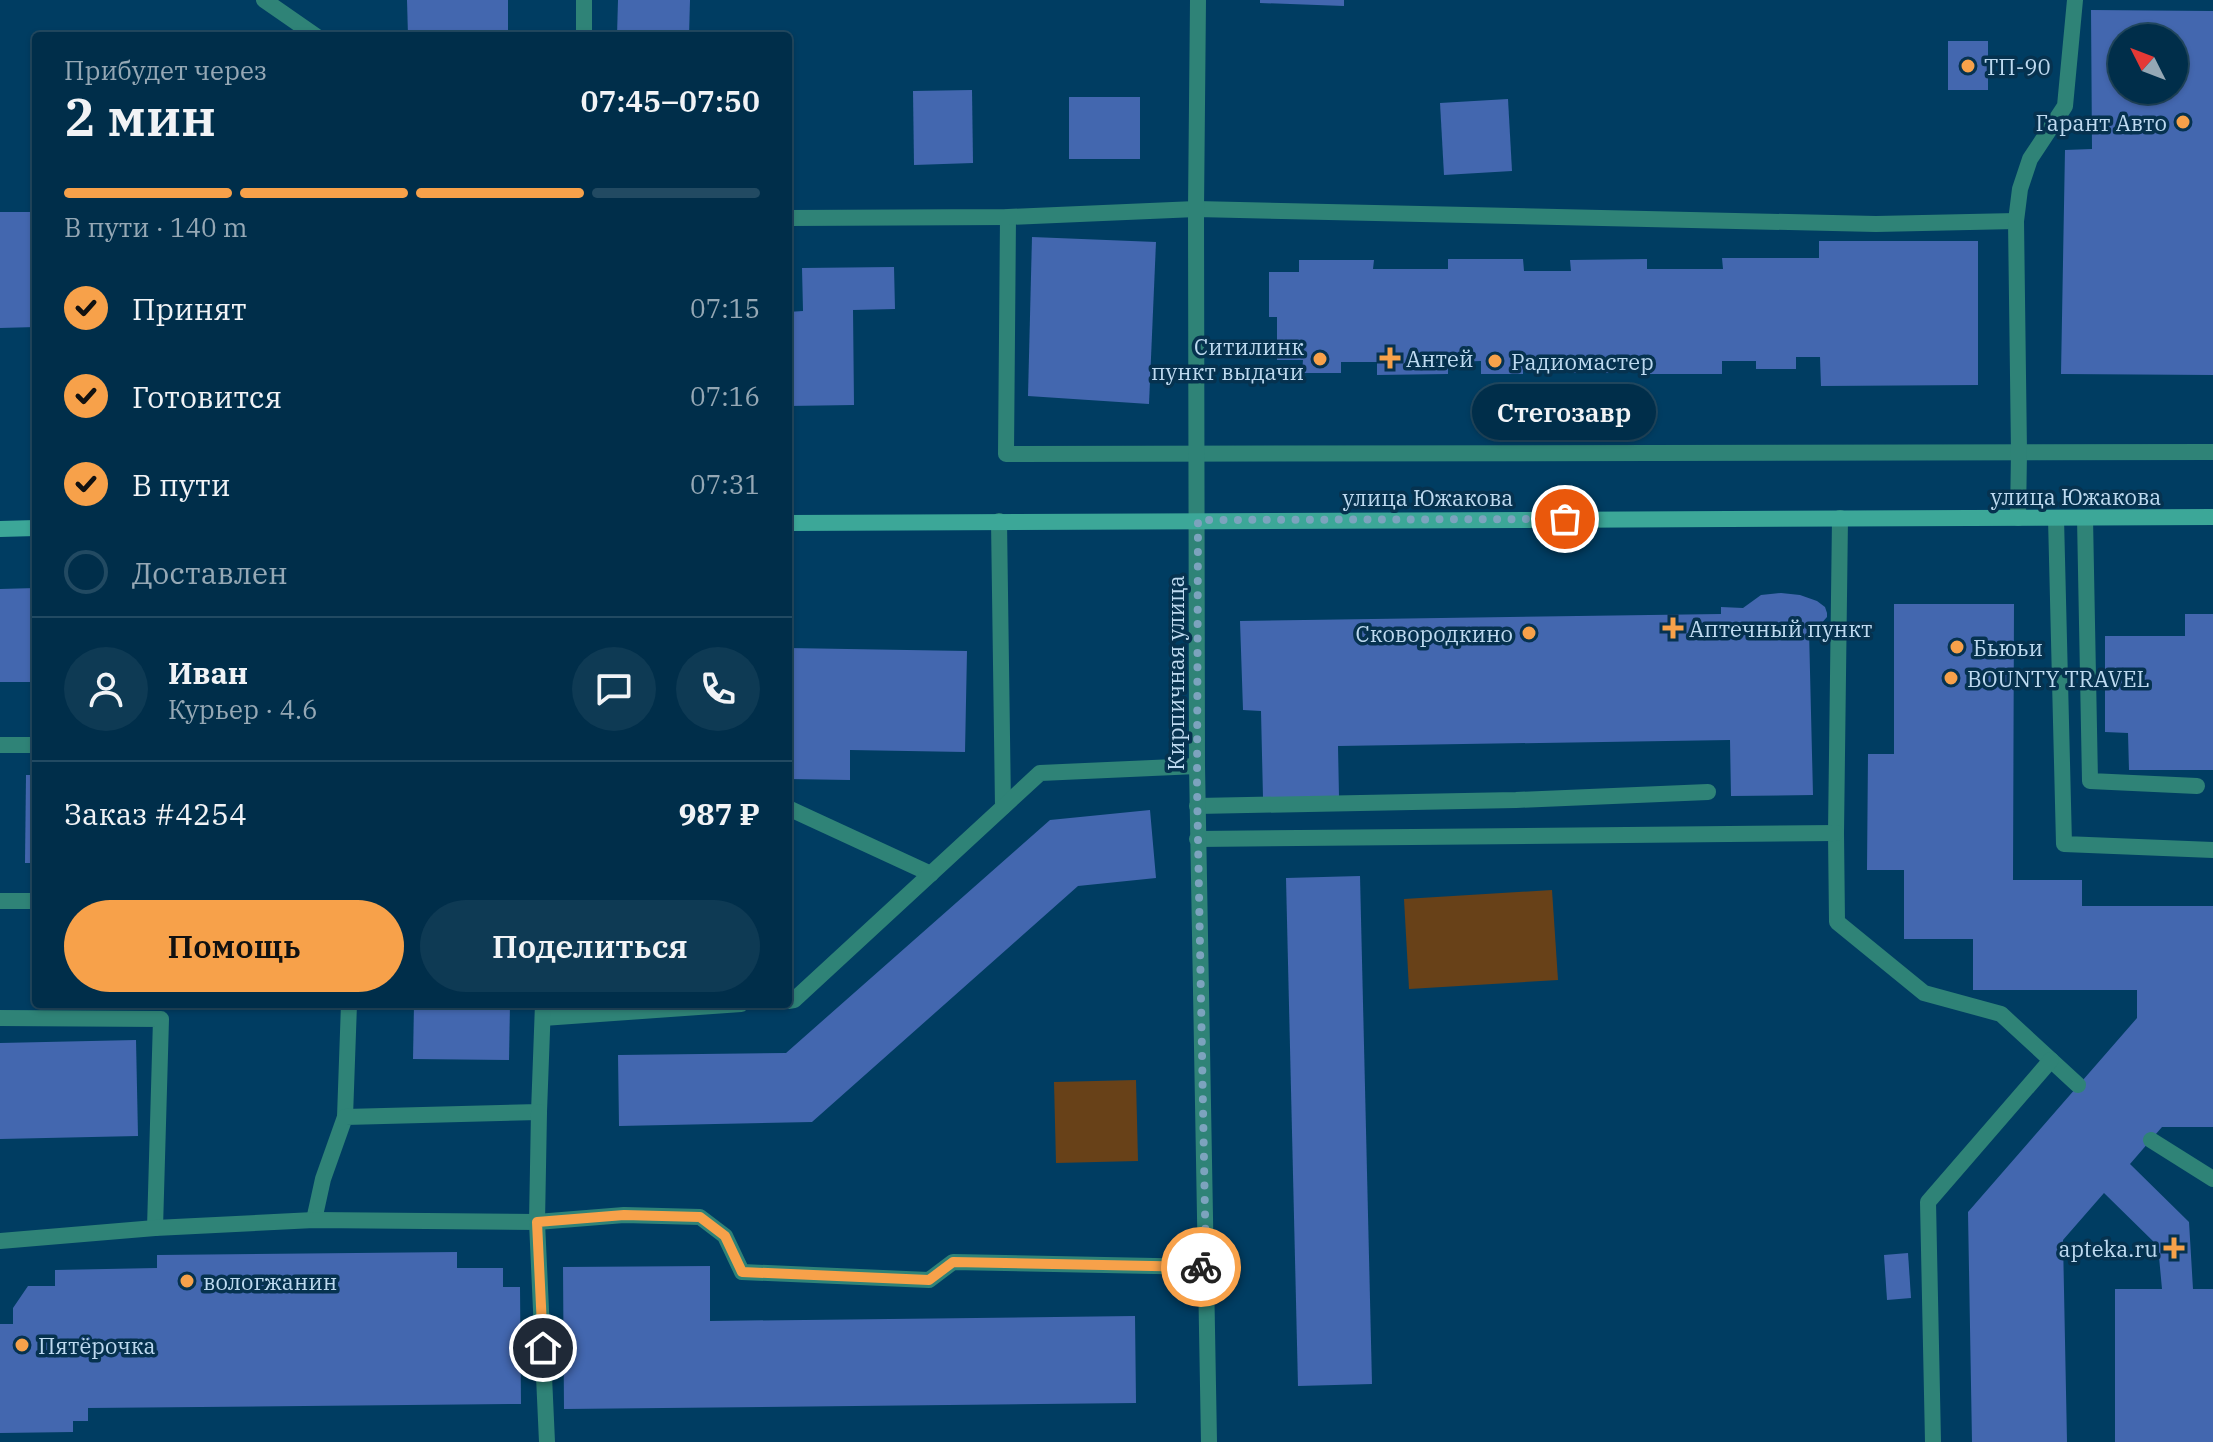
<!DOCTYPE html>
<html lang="ru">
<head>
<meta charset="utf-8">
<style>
  :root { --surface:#002e4a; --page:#0e3a54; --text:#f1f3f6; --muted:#95a8b5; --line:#224a62; --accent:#f7a14a }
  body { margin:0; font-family:"IBM Plex Serif",serif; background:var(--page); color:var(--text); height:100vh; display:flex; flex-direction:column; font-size:30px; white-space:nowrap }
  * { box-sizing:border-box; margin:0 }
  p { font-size:26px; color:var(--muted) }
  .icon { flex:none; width:44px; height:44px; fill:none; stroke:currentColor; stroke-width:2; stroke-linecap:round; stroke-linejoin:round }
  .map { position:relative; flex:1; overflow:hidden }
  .drawer { position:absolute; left:32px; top:32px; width:760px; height:976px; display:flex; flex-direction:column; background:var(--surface); border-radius:8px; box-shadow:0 2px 6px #0004,0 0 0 2px var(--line) }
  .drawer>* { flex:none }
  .needle { width:52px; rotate:312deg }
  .controls { position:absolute; left:2108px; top:24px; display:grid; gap:16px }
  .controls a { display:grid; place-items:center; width:80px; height:80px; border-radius:50%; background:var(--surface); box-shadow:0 2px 6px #0004,0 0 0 2px var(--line); font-size:40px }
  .pin { position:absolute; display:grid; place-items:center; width:68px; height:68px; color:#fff; margin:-34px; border:4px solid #fff; border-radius:50%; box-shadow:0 2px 8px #0007 }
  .courier { position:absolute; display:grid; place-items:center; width:80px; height:80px; margin:-40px; border:6px solid #f7a14a; border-radius:50%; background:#fff; color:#222; box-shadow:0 2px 10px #0007 }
  .bubble { position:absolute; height:56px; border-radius:28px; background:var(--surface); box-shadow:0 2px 6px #0004,0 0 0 2px var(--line); font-size:26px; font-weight:600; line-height:56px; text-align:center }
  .overview em { font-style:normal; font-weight:600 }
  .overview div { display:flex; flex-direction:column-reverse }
  .overview { display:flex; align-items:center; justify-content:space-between; height:136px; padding:0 32px }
  h1 { font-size:52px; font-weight:600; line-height:60px }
  .bar { display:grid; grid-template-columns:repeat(4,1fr); gap:12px 8px; align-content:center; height:96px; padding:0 32px }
  .bar i { height:10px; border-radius:6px; background:var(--line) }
  .bar .on { background:var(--accent) }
  .bar p { grid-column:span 4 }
  .line { display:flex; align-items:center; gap:20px; padding:0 32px; border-top:2px solid var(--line) }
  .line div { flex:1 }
  .round { display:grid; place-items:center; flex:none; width:84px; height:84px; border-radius:42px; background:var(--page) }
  ol { padding:0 32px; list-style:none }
  li { display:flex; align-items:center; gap:24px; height:88px }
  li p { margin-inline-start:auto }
  li .icon { padding:8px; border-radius:50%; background:var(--accent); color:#111; stroke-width:4 }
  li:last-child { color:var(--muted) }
  li i { width:44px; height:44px; border:4px solid var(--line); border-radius:50% }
  .cta { display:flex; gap:16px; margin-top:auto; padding:16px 32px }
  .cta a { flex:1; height:92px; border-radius:48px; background:var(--accent); color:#111; font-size:32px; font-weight:600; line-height:92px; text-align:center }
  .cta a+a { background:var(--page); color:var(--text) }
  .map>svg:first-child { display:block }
  .green { fill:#684118 }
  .building { fill:#4367af; fill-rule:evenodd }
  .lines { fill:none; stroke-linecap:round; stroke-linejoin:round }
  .lane { stroke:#2f8377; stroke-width:16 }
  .street { stroke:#2f8377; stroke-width:16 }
  .secondary { stroke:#3ca798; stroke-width:16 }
  .done { stroke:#7ca3be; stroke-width:8; stroke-dasharray:0 14.4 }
  .route { stroke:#f7a14a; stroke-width:10 }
  .poi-dot { fill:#f7a14a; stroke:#06324f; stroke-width:3 }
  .labels { text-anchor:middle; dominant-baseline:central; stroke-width:7; stroke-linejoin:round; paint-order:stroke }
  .poi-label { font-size:22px; fill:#bedaf0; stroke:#06324f; text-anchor:start }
  .street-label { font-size:22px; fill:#bedaf0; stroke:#06324f }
</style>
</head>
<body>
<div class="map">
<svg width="2213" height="1442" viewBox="0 0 2213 1442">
  <rect width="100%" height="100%" fill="#003d62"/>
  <!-- green -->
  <g class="green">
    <polygon points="1552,890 1558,980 1409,989 1404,899"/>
    <polygon points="1136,1080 1138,1161 1056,1163 1054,1082"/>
  </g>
  <!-- building -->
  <g class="building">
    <polygon points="407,0 508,0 508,36 408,36"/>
    <polygon points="618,0 690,0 689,36 617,36"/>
    <polygon points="1260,0 1344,0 1344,6 1260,3"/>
    <path d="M2091 10 2213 11V375L2061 374 2065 150 2092 149ZM2122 38H2174V90H2122Z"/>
    <rect x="1948" y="41" width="40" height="49"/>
    <polygon points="972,90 973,163 914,165 913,91"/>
    <rect x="1069" y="97" width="71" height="62"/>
    <polygon points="1508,99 1512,171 1444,175 1440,103"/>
    <polygon points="0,212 36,212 36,327 0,328"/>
    <polygon points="1032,237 1156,242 1149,404 1028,396"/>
    <polygon points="1819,241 1978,241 1978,385 1821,386 1820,357 1796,357 1796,369 1756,369 1756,361 1722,361 1722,374 1647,374 1647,363 1612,363 1612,373 1573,373 1572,358 1523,358 1523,374 1481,374 1481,361 1448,362 1448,374 1377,375 1377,362 1341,362 1341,373 1302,373 1303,360 1277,360 1277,317 1269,317 1269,272 1299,272 1299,260 1374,260 1373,269 1448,269 1448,259 1523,259 1524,271 1571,271 1570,260 1647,259 1647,269 1723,269 1722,258 1819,258"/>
    <polygon points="894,267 895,309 853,310 854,405 788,406 788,312 803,311 802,268"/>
    <polygon points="36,588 36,682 0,682 0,589"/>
    <polygon points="1781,593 1800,595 1817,601 1825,607 1827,613 1827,617 1819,626 1809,630 1813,795 1731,796 1730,740 1338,746 1339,797 1263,798 1261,711 1243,710 1240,621 1721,614 1721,607 1743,608 1761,595"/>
    <polygon points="1894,604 2014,604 2013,880 2082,880 2082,906 2213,906 2213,1127 2162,1127 2130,1164 2189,1222 2193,1289 2213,1289 2213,1442 2115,1442 2115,1289 2162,1289 2158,1246 2104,1193 2063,1240 2067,1442 1972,1442 1968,1212 2137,1018 2137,990 1973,990 1973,939 1904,939 1904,870 1867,870 1868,754 1894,754"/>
    <polygon points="2185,614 2213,614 2213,770 2129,770 2128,733 2105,732 2105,636 2185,636"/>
    <polygon points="788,648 967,651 965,752 850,750 850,780 788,779"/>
    <polygon points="26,775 36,775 36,863 25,863"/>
    <polygon points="1150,810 1156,878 1078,886 812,1122 619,1126 618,1055 786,1053 1050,820"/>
    <polygon points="1360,876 1372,1384 1298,1386 1286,878"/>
    <polygon points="414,1004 510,1004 509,1060 413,1059"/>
    <polygon points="136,1040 138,1136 0,1139 0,1043"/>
    <polygon points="457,1252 457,1268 503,1268 503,1287 520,1287 521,1404 88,1408 88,1421 73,1421 73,1432 0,1433 0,1324 13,1324 13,1308 28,1286 55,1286 55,1270 157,1268 157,1255"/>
    <polygon points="1908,1253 1911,1298 1887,1300 1884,1255"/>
    <polygon points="710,1266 710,1321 1135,1316 1136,1403 564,1409 563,1267"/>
  </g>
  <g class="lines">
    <!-- lane -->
    <g class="lane">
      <polyline points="264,0 316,36"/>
      <polyline points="1008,217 1006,454 2213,452"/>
      <polyline points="788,218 1008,217 1196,209 1876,224 2016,221"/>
      <polyline points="1840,518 1836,833 1837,922 1924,993 2001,1014 2078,1085"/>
      <polyline points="2018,518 2019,452 2016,221 2020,189 2030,159 2065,106 2075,0"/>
      <polyline points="2056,518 2064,844 2213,850"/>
      <polyline points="2085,518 2090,781 2197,786"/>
      <polyline points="999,521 1003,807"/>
      <polyline points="0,745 36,745"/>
      <polyline points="1197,806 1516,800 1708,792"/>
      <polyline points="788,808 931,874"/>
      <polyline points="1197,839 1836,833"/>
      <polyline points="0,901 36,901"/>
      <polyline points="788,1001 794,1000 1040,773 1197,766"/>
      <polyline points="0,1018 161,1019 155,1228"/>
      <polyline points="543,1018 741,1004"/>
      <polyline points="345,1117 349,1004"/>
      <polyline points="2151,1140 2213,1179"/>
      <polyline points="314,1220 323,1179 345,1117 539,1112 543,1004"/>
      <polyline points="0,1241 155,1228 314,1220 537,1222 624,1215 700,1217 725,1236 742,1272 929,1280 953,1262 1206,1267"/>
      <polyline points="1933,1442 1928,1202 2051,1060"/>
    </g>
    <!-- street -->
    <g class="street">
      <polyline points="584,0 584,36"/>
      <polyline points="1198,0 1196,209 1197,766 1209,1442"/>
      <polyline points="539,1112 537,1222 547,1442"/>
    </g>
    <!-- secondary -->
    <g class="secondary">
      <polyline points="788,523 2213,517"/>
      <polyline points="0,529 36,528"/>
    </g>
  </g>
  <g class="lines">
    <!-- done -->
    <polyline class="done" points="1201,1267 1206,1267 1197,786 1198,520 1565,519"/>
    <!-- route -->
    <polyline class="route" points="543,1348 537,1222 624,1215 700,1217 725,1236 742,1272 929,1280 953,1262 1201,1267"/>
  </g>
  <!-- markers -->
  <g class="poi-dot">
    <circle cx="1968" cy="66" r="8"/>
    <circle cx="2183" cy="122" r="8"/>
    <path d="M1386 346h8v8h8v8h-8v8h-8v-8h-8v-8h8z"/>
    <circle cx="1320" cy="359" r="8"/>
    <circle cx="1495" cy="361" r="8"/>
    <path d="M1669 616h8v8h8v8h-8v8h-8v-8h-8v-8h8z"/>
    <circle cx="1529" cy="633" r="8"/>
    <circle cx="1957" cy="647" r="8"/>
    <circle cx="1951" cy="678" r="8"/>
    <path d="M2170 1236h8v8h8v8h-8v8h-8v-8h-8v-8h8z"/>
    <circle cx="187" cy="1281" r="8"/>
    <circle cx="22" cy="1345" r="8"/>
  </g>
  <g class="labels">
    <!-- poi labels -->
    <g class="poi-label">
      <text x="1984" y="66">ТП-90</text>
      <text x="2167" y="122" text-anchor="end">Гарант Авто</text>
      <text x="1304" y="346" text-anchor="end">Ситилинк<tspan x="1304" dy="25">пункт выдачи</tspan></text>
      <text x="1406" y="358">Антей</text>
      <text x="1511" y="361">Радиомастер</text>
      <text x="1689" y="628">Аптечный пункт</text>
      <text x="1513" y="633" text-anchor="end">Сковородкино</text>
      <text x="1973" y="647">Бьюьи</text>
      <text x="1967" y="678">BOUNTY TRAVEL</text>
      <text x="2158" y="1248" text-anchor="end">apteka.ru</text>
      <text x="203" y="1281">вологжанин</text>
      <text x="38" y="1345">Пятёрочка</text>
    </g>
    <!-- street labels -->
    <g class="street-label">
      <text x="2076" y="496">улица Южакова</text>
      <text x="1428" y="497">улица Южакова</text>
      <text transform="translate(1175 673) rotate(-90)">Кирпичная улица</text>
    </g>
  </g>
</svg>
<div class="controls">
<a><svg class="needle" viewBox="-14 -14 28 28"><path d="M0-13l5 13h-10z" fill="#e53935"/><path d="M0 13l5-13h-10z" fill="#95a8b5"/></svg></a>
</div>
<div class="pin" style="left:1565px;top:519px;background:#ea580c"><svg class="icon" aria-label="bag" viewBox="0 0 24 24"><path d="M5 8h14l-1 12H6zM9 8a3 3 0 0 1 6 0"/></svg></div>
<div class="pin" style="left:543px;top:1348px;background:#1f2937"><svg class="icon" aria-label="home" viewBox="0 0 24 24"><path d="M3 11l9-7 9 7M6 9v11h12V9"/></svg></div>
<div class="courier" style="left:1201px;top:1267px"><svg class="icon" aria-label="bike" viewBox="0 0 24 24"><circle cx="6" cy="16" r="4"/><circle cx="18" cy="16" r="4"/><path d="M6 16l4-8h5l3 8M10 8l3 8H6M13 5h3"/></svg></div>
<div class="bubble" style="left:1472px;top:384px;width:184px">Стегозавр</div>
<section class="drawer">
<div class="overview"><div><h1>2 мин</h1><p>Прибудет через</p></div><em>07:45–07:50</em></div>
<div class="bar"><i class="on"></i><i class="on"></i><i class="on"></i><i></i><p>В пути · 140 m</p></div>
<ol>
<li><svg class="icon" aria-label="check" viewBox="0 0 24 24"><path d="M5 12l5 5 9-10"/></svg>Принят<p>07:15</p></li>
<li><svg class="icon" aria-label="check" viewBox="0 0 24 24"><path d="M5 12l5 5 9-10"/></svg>Готовится<p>07:16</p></li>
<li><svg class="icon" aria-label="check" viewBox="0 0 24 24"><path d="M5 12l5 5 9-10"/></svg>В пути<p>07:31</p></li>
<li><i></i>Доставлен</li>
</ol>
<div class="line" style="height:144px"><a class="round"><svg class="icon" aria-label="person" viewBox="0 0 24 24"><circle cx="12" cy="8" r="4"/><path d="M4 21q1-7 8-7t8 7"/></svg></a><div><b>Иван</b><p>Курьер · 4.6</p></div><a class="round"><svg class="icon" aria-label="chat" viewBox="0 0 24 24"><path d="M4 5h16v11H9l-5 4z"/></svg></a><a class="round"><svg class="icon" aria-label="phone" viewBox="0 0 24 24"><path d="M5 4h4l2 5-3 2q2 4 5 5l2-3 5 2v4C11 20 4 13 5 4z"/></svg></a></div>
<div class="line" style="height:104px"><div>Заказ #4254</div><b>987 ₽</b></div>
<div class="cta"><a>Помощь</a><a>Поделиться</a></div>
</section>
</div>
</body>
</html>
